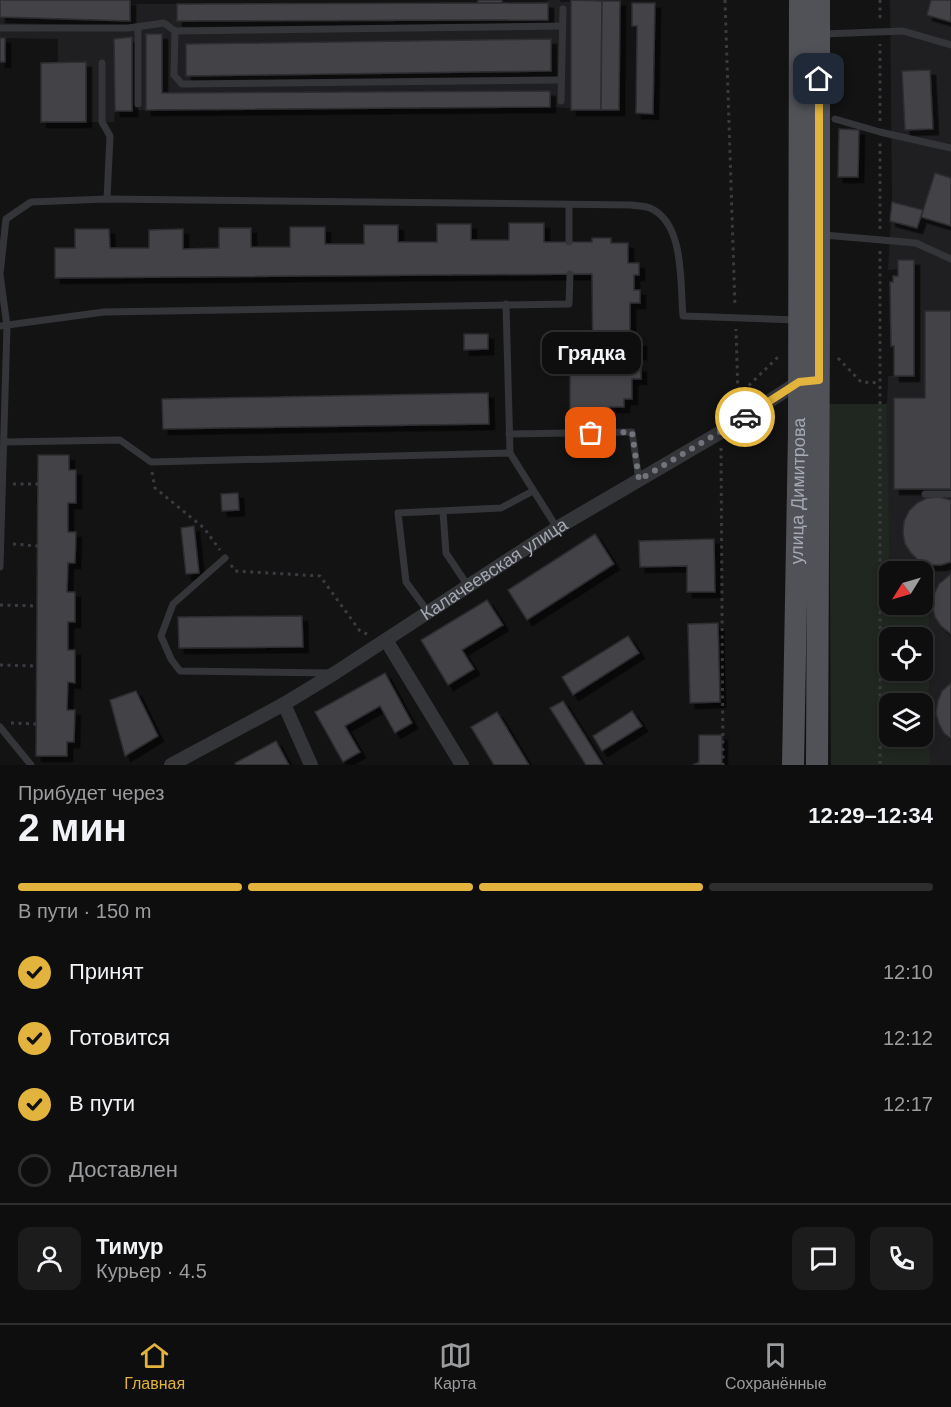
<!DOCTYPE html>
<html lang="ru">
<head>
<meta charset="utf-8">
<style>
  :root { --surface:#0e0e0f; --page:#1c1c1d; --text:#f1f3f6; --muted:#9b9c9e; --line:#2e2e2f; --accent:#e2b33d }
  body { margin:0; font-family:Arial,sans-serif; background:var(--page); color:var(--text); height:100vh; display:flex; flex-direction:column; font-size:22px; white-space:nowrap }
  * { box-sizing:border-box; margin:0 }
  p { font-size:20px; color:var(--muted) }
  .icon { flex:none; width:33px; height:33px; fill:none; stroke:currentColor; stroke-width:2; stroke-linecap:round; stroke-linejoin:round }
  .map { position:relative; height:765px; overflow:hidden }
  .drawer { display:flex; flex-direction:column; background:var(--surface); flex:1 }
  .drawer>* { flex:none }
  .needle { width:39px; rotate:233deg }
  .fabs { position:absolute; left:879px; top:561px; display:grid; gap:12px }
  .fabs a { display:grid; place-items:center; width:54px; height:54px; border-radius:12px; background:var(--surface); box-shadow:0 3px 9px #0003,0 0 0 2px var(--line); font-size:30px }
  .pin { position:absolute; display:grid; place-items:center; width:51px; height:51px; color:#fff; margin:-26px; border-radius:12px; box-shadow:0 3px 9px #0006 }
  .courier { position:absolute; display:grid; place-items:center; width:60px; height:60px; margin:-30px; border:4px solid #e2b33d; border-radius:50%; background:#fff; color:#222; box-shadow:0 2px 8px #0007 }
  .bubble { position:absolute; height:42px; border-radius:12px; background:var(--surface); box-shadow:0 3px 9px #0003,0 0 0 2px var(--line); font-size:20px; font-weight:800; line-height:42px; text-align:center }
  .summary em { font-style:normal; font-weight:800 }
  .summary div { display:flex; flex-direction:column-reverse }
  .summary { display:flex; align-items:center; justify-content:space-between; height:102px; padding:0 18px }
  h1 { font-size:39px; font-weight:800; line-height:45px }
  .bar { display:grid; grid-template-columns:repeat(4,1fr); gap:9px 6px; align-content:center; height:72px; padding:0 18px }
  .bar i { height:8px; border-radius:4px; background:var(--line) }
  .bar .on { background:var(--accent) }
  .bar p { grid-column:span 4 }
  .line { display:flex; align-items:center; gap:15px; padding:0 18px; border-top:2px solid var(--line) }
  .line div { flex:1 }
  .round { display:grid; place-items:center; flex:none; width:63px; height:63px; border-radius:12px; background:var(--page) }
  ol { padding:0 18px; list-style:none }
  li { display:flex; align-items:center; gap:18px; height:66px }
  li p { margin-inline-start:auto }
  li .icon { padding:6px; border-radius:50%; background:var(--accent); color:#111; stroke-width:4 }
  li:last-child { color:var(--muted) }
  li i { width:33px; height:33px; border:3px solid var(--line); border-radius:50% }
  .tabs { display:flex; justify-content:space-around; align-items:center; height:84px; border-top:2px solid var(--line); background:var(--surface); font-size:16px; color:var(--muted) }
  .tabs a { display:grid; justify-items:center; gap:3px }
  .tabs .on { color:var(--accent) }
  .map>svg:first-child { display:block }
  .built { fill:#1f1f21 }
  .green { fill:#1f2720; fill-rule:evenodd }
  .building { fill:#424347; stroke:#2d2d30; stroke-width:1.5; filter:url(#shadow) }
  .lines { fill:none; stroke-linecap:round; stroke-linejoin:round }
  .path { stroke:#3a3b40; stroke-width:3; stroke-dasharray:3 4.5; stroke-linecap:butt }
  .service { stroke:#343539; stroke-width:7 }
  .minor { stroke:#343539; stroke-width:14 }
  .primary { stroke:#505258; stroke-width:22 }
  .done { stroke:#72747c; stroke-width:6; stroke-dasharray:0 10.8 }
  .route { stroke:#e2b33d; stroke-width:8 }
  .labels { text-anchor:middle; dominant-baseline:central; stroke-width:6; stroke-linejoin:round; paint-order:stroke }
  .street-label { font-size:18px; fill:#a5a9b4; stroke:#0e0e0f }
</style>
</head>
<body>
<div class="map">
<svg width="951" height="765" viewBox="0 0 951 765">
  <defs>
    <filter id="shadow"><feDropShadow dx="5.5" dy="5.5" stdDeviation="0" flood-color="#0009"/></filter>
  </defs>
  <rect width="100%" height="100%" fill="#131314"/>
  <!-- built -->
  <g class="built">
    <polygon points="0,0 130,0 131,4 177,4 478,3 478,0 502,0 503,3 547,3 548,0 560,0 560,2 602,1 601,110 550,107 146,110 115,111 114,122 41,122 41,63 58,63 58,39 5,38 5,62 0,62"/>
    <polygon points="890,0 951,0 951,765 930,765 929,577 923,577 922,572 890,572 889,577 888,577 887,404 888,376 894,376 894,347 891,346 890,282 893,282 898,276 898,269 888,270 892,202"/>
  </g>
  <!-- green -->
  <path class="green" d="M829 404H887L890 604H922L923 577H929L930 765H831ZM890 638H922V670H890ZM890 704H922V736H890Z"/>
  <!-- building -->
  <g class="building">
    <polygon points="0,0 130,0 130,21 0,17"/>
    <rect x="478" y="0" width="24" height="3"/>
    <polygon points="571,0 602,1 601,110 571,110"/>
    <polygon points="931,0 951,0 951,22 927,15"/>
    <polygon points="602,1 620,1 619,110 601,110"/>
    <polygon points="548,3 548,20 177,21 177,4"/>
    <polygon points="632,3 655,3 653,114 636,113 637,26 632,26"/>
    <polygon points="146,34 162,34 162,93 550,91 550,107 146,110"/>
    <polygon points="132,37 132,111 115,111 114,39"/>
    <rect x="0" y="38" width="5" height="24"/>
    <polygon points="551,39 551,71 186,76 186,44"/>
    <polygon points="86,62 86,122 41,122 41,63"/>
    <polygon points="930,70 933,129 905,130 902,71"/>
    <polygon points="839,129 859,130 858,177 838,177"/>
    <polygon points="935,173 951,178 951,226 921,217"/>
    <polygon points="892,202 923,210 917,228 890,221"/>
    <polygon points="509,223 544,223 544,242 592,242 592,238 611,238 611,243 628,243 628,263 639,263 639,275 634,275 634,290 640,290 640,303 630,303 630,341 641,341 641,354 635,354 636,367 641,367 641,379 632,379 632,399 624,399 624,407 610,407 610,417 570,417 570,375 593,375 592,274 55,278 55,248 75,248 75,229 109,229 110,248 149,248 149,230 183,229 183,249 219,248 219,228 251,228 251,247 290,247 290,227 325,227 325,244 364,244 364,225 398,225 398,242 437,242 437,224 471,224 471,240 509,240"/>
    <polygon points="898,260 914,260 914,376 894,376 894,346 891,346 890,282 893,282 893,276 898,276"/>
    <polygon points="925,311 951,311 951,489 894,489 894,398 925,398"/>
    <polygon points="464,334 488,334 488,349 464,350"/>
    <polygon points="488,393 489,424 163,429 162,399"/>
    <polygon points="599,437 601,449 587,450 586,438"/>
    <polygon points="38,455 69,455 69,470 76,470 76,503 68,503 68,532 76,532 75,563 68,563 67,592 75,592 75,622 68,622 68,650 75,650 75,683 68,682 67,710 75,710 74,742 67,742 67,756 36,756"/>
    <polygon points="238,493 239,510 222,511 221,494"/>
    <polygon points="939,497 951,500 951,562 941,565 930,565 919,561 911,553 905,544 903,533 904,521 909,511 917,503 927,498"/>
    <polygon points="194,526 199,573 186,574 181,528"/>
    <polygon points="595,534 614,564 527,620 508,590"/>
    <polygon points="714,539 715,592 687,592 687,566 640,567 639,541"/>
    <polygon points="951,574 951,634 941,626 935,617 932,605 934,594 939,584"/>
    <polygon points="487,600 503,625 462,650 474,669 448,685 421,640"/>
    <polygon points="302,616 303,647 179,648 178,617"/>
    <polygon points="718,623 720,702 690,703 688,624"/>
    <polygon points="628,636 639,653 573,695 562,677"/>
    <polygon points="385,673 412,723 395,733 380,706 345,726 360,752 343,762 315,712"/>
    <polygon points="951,683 951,739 944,733 939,724 936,713 938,701 942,691"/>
    <polygon points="136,691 158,736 125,756 110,700"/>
    <polygon points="563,701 603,765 586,765 550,708"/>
    <polygon points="632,711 642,726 602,751 593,736"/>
    <polygon points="497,712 529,765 494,765 471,727"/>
    <polygon points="699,735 722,735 722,765 693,765 699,762"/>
    <polygon points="276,741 289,765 236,765 235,763"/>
  </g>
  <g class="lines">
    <!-- path -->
    <g class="path">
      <polyline points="725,0 735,307"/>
      <polyline points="880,0 880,22"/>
      <polyline points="880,121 880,44"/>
      <polyline points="880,229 880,143"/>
      <polyline points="880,251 880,765"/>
      <polyline points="838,358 861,382 880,383"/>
      <polyline points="738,396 780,355"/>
      <polyline points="734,405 738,396 736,329"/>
      <polyline points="721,448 723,765"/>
      <polyline points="152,472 155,488 204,528 220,550"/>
      <polyline points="13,484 38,484"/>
      <polyline points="13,544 38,546"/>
      <polyline points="231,565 235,571 320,576 360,631 367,634"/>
      <polyline points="0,605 37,606"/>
      <polyline points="0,665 37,666"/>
      <polyline points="11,723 36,724"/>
    </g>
    <!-- service -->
    <g class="service">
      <polyline points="0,28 128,28 164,23 175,31 562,26"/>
      <polyline points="175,31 174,75 182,84 561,80"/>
      <polyline points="823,34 903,31 951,45"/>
      <polyline points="102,63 102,122 110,136 107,199"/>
      <polyline points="561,101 563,9"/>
      <polyline points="138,104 138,27"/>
      <polyline points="835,119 880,132 951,148"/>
      <polyline points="824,235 916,243 951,259"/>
      <polyline points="569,242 569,205"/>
      <polyline points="506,304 510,453"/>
      <polyline points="0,326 104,312 569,304 570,274"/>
      <polyline points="509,434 632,432 639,480"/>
      <polyline points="4,442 120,440 151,462 510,453 557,528"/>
      <polyline points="925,494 951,494"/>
      <polyline points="443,512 446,553 468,586"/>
      <polyline points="225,558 173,604 161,636 171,659 180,671 330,673"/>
      <path d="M0 567 7 326 0 274 6 219 31 202 107 199 631 205C637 206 645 206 650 208 685 223 680 284 683 316L797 320"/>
      <polyline points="429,613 406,582 398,513 501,508 533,491"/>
      <polyline points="0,727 31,765"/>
    </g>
    <!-- minor -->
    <g class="minor">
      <polyline points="386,640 462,765"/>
      <polyline points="284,704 311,765"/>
      <path id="s1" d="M171 765 284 704 335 673 557 528 721 432 799 382"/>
    </g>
    <!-- primary -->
    <g class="primary">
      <path id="s2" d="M793 765 799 434 800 0"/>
      <polyline points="817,765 819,324 819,0"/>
    </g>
  </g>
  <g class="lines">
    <!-- done -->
    <polyline class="done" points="591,433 632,432 639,480 745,417"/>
    <!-- route -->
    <polyline class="route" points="745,417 799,382 819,380 819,79"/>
  </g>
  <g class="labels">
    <!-- street labels -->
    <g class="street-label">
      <text stroke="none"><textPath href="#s2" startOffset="274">улица Димитрова</textPath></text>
      <text stroke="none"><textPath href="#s1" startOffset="378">Калачеевская улица</textPath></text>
    </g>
  </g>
</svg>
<div class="fabs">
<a><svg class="needle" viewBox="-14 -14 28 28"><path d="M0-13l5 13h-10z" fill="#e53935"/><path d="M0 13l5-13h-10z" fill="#9b9c9e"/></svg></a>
<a><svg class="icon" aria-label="locate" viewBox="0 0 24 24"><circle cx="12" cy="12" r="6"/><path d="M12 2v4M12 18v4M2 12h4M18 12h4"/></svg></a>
<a><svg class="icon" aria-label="layers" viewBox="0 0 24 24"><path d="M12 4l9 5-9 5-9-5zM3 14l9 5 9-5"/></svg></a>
</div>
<div class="pin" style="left:591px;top:433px;background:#ea580c"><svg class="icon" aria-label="bag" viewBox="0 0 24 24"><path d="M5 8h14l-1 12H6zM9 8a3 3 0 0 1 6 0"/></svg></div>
<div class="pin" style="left:819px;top:79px;background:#1f2937"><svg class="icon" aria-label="home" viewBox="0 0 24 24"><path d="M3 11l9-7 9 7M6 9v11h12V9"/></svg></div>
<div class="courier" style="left:745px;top:417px"><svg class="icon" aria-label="car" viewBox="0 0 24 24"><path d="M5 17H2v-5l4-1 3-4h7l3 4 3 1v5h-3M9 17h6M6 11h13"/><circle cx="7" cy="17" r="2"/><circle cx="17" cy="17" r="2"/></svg></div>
<div class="bubble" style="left:542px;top:332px;width:99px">Грядка</div>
</div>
<section class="drawer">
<div class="summary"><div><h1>2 мин</h1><p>Прибудет через</p></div><em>12:29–12:34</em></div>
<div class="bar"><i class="on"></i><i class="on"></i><i class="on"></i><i></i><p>В пути · 150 m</p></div>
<ol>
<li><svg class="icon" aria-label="check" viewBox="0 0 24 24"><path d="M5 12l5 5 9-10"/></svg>Принят<p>12:10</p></li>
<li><svg class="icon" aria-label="check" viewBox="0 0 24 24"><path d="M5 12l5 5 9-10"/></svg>Готовится<p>12:12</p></li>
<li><svg class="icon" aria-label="check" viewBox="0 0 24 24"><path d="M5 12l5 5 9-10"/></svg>В пути<p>12:17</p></li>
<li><i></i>Доставлен</li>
</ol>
<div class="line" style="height:108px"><a class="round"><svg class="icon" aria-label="person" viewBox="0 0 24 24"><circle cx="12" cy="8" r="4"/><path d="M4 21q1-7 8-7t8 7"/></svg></a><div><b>Тимур</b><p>Курьер · 4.5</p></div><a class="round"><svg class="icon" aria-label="chat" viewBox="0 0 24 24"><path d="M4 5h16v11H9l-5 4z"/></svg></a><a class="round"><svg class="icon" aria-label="phone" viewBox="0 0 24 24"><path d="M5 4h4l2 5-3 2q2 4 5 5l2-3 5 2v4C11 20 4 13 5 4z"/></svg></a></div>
</section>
<nav class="tabs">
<a class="on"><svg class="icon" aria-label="home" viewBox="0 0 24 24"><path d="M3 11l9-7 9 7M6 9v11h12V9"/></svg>Главная</a>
<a><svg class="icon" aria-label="map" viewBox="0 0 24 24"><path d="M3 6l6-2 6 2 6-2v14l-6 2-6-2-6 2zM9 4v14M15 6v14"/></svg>Карта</a>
<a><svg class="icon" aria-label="saved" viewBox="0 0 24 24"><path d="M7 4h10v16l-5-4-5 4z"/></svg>Сохранённые</a>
</nav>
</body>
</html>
